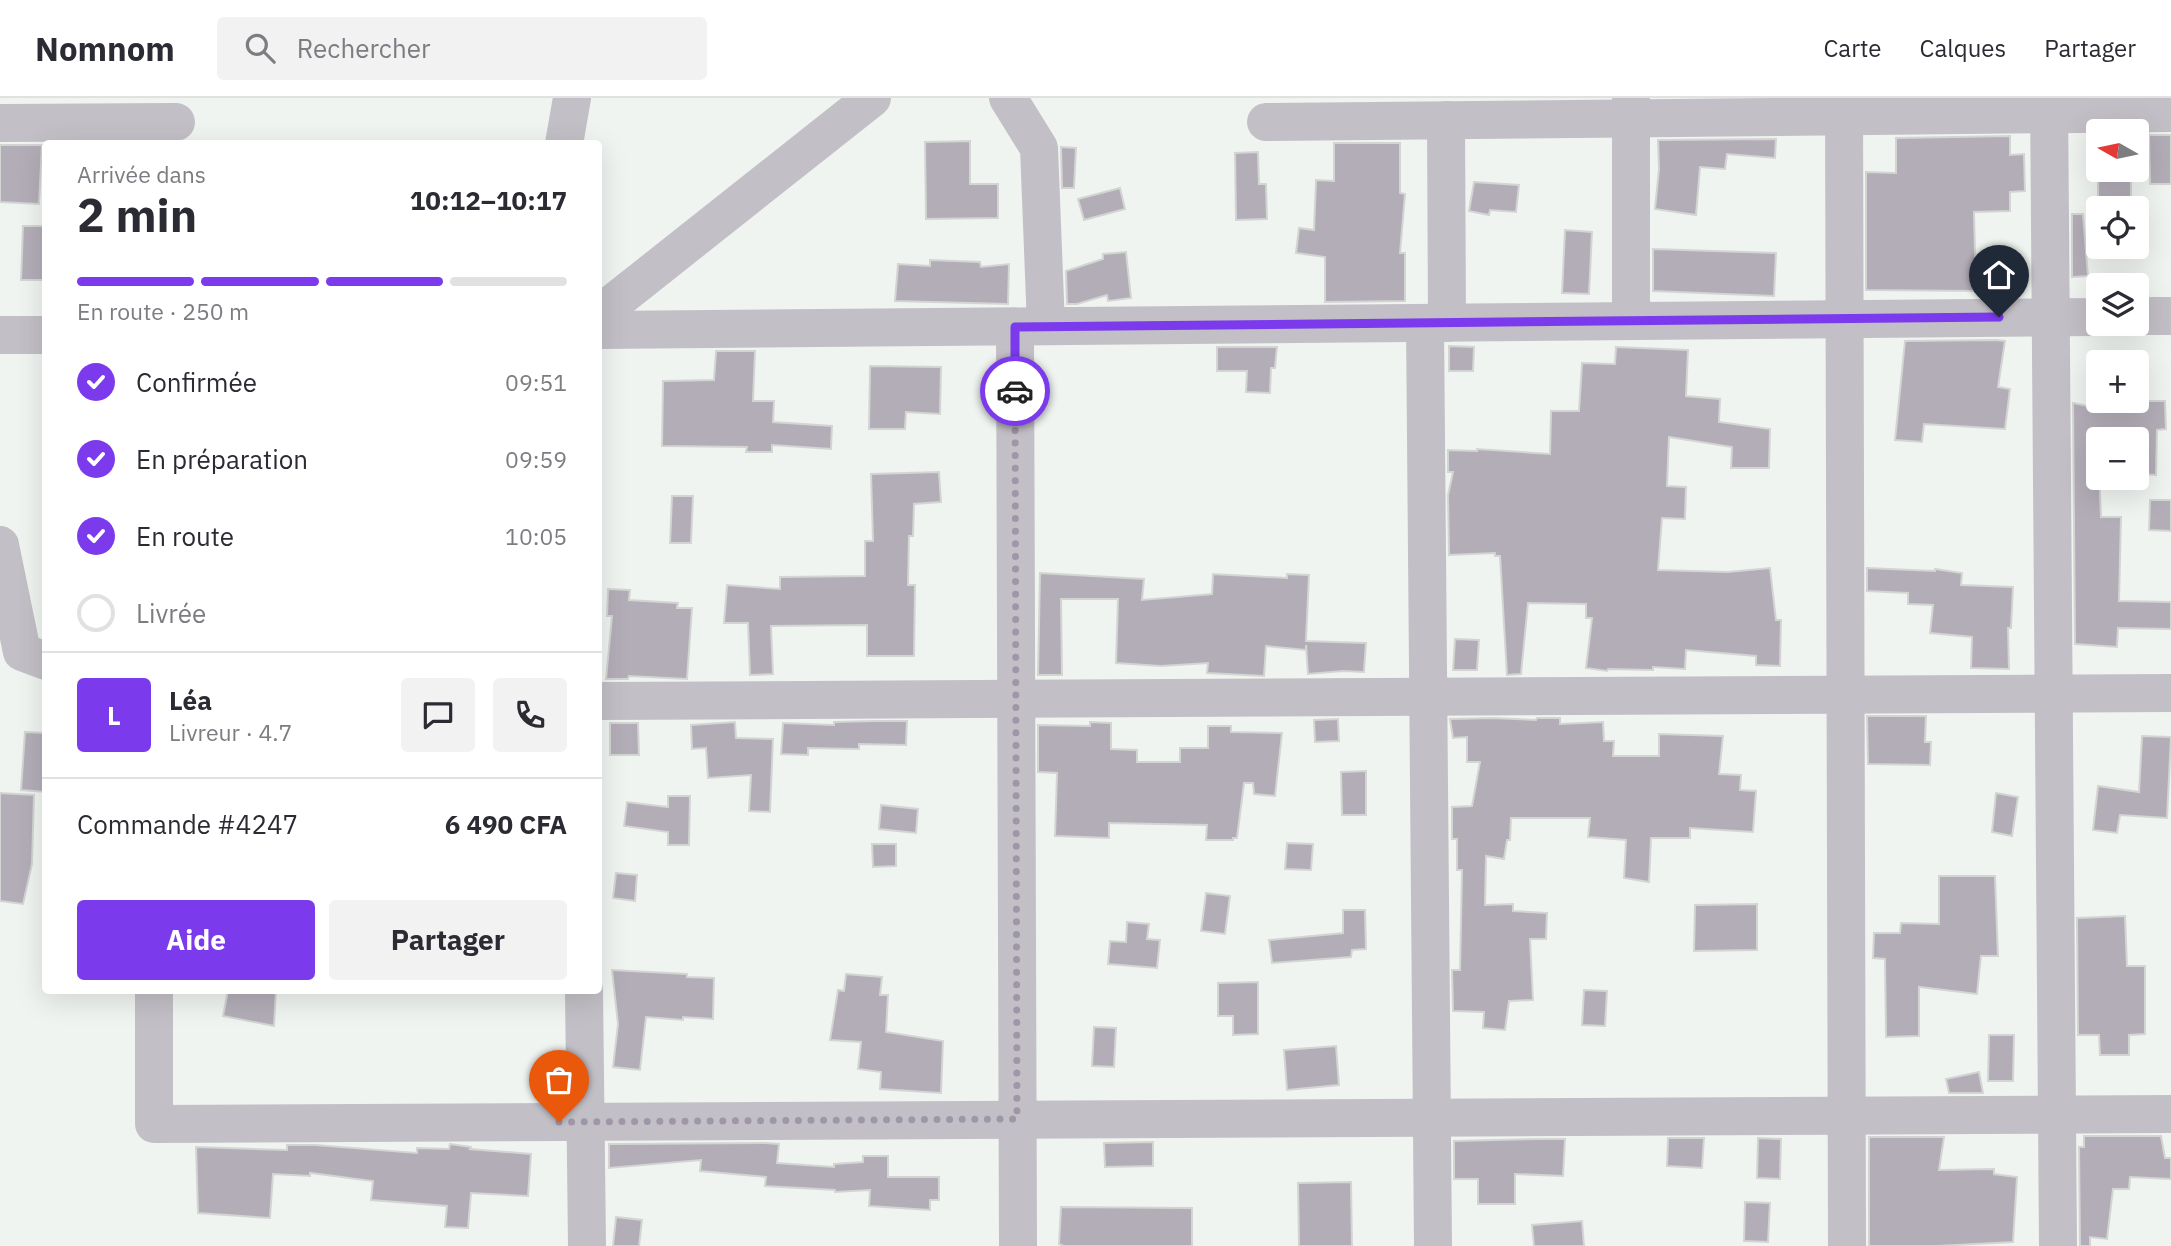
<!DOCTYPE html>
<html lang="fr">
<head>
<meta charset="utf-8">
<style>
  :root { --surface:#fff; --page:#f2f2f3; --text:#2b2b33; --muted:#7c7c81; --line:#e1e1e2; --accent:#7c3aed }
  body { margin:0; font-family:"IBM Plex Sans",sans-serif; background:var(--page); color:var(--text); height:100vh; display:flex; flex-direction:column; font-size:26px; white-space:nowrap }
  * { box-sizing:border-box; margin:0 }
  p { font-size:23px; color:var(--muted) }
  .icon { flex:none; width:38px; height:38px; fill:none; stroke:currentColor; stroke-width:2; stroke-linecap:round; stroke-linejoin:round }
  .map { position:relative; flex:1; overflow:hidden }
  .drawer { position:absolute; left:42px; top:42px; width:560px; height:854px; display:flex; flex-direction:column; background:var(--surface); border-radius:7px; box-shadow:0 7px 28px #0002 }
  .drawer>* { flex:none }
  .needle { width:46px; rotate:279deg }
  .buttons { position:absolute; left:2086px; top:21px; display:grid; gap:14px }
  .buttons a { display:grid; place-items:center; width:63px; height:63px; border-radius:7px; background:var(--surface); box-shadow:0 7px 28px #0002; font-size:35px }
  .pin { position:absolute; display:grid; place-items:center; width:60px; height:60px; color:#fff; margin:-72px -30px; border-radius:50% 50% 50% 0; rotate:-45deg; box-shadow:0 0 7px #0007 }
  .pin .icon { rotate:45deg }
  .courier { position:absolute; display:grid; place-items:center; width:70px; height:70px; margin:-35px; border:5px solid #7c3aed; border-radius:50%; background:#fff; color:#222; box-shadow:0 2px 9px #0007 }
  .overview em { font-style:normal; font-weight:700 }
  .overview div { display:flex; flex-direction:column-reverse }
  .overview { display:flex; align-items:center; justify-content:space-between; height:119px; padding:0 35px }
  h1 { font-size:46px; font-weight:700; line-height:52px }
  .bar { display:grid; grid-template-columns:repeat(4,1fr); gap:10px 7px; align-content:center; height:84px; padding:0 35px }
  .bar i { height:9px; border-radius:5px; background:var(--line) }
  .bar .on { background:var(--accent) }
  .bar p { grid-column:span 4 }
  .line { display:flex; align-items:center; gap:18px; padding:0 35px; border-top:2px solid var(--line) }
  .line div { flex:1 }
  .round { display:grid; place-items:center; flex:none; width:74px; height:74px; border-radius:7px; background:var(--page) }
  ol { padding:0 35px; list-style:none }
  li { display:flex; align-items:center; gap:21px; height:77px }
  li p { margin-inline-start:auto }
  li .icon { padding:7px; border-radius:50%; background:var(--accent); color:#fff; stroke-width:4 }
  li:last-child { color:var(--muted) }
  li i { width:38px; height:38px; border:4px solid var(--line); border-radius:50% }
  .cta { display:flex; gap:14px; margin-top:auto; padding:14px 35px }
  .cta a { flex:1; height:80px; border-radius:7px; background:var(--accent); color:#fff; font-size:28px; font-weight:700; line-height:80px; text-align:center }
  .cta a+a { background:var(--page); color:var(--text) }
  header { display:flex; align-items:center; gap:42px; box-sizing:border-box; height:98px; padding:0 35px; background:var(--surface); border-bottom:2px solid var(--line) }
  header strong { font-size:33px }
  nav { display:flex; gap:38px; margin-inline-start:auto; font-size:24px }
  .search { width:490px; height:63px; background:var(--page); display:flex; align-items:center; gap:18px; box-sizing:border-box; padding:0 24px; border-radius:7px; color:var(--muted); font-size:26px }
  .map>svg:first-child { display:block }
  .building { fill:#b3adb8; stroke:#d3d5d3; stroke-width:2 }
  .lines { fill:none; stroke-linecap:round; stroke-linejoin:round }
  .minor { stroke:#c3bfc6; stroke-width:38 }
  .done { stroke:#9f96a7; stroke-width:7; stroke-dasharray:0 12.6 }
  .route { stroke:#7c3aed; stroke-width:9 }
</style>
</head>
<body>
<header>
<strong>Nomnom</strong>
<div class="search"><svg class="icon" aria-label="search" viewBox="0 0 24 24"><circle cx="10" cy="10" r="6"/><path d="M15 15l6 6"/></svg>Rechercher</div>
<nav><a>Carte</a><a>Calques</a><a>Partager</a></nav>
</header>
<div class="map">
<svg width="2171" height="1148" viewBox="0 0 2171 1148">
  <rect width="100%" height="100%" fill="#f0f4f0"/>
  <!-- building -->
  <g class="building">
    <polygon points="2149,37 2171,37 2171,86 2150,86"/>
    <polygon points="2010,38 2010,57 2024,56 2025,93 2010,94 2010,113 1974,114 1976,193 1866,192 1866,74 1896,75 1896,40"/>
    <polygon points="1776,41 1775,60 1727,56 1725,71 1700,69 1696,117 1655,111 1659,71 1658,42"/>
    <polygon points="970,43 970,86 998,86 998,120 926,121 925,44"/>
    <polygon points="1334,45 1400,45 1400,95 1405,96 1400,155 1405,155 1405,203 1325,204 1325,159 1296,155 1299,130 1314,132 1316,82 1334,83"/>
    <polygon points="0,47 42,47 39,106 0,104"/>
    <polygon points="1061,49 1076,50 1074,90 1062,90"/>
    <polygon points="1258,54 1259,86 1266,86 1267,121 1236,122 1235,55"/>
    <rect x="2098" y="72" width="33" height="35"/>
    <polygon points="1474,84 1519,87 1516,114 1490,112 1489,117 1469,113"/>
    <polygon points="1120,90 1125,111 1084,122 1078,101"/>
    <polygon points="2072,116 2083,116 2088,178 2072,179"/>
    <polygon points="23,128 46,128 46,182 21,182"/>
    <polygon points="1565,132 1592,134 1589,196 1562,195"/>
    <polygon points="1653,151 1776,155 1774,198 1653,193"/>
    <polygon points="1126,154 1131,200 1108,203 1107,197 1077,206 1067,206 1066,173 1103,161 1103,156"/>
    <polygon points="930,162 980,164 981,169 1009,166 1008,206 895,203 898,166 930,168"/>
    <polygon points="1996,242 2005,243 1998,289 2010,291 2005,331 1924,326 1922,344 1895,342 1905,243"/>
    <polygon points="1449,248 1474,249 1473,273 1449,273"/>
    <polygon points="1217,249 1277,249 1275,270 1271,270 1270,295 1246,294 1247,273 1217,273"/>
    <polygon points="1616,249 1688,252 1686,298 1720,301 1719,324 1770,331 1769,370 1731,370 1732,349 1669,339 1667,388 1686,389 1685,421 1662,420 1658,472 1728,474 1770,470 1776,522 1781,522 1780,568 1756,567 1756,558 1686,552 1685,571 1653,569 1653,572 1608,571 1607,573 1586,570 1592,520 1586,520 1586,506 1528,505 1521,576 1507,577 1500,458 1495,458 1495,455 1449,457 1448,397 1453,374 1448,374 1448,352 1477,353 1477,351 1550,356 1551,313 1579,313 1582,265 1615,266"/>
    <polygon points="716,253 755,253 753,303 774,303 773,324 832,328 831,351 772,347 772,354 746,354 747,349 662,348 663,283 714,282"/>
    <polygon points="870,268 941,269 940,316 906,314 905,331 869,331"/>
    <polygon points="2094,303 2165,303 2166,331 2157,332 2156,377 2137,376 2137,341 2098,341 2101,419 2121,419 2119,503 2171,504 2171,531 2118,530 2117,549 2075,546 2073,305 2093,309"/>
    <polygon points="939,374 941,404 914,406 913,438 909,438 908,487 915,487 914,558 867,558 867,527 771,528 773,576 750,577 748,525 724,525 727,487 780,491 780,479 865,478 865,443 873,443 871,376"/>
    <polygon points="672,398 693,398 691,445 670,445"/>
    <polygon points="2150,402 2171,402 2171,433 2149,432"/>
    <polygon points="1867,470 1935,473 1935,471 1962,475 1961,487 2013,489 2011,530 2008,530 2009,571 1971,570 1972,539 1930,535 1933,507 1908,506 1908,495 1867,493"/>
    <polygon points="1040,475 1144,481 1142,502 1212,496 1213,476 1287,480 1287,476 1309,477 1306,543 1366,545 1364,574 1343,573 1308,576 1306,547 1306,552 1266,548 1264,578 1207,575 1208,565 1161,568 1116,565 1118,501 1061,501 1062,577 1038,577"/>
    <polygon points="608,491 630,492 629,502 678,505 677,510 692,510 687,581 629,578 628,581 606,581 612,518 607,518"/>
    <polygon points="1455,541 1479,542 1477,572 1453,572"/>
    <polygon points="1867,618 1926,618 1925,644 1931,644 1930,667 1868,666"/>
    <polygon points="1493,620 1536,622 1537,620 1560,620 1560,626 1603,624 1604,643 1614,643 1613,658 1659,658 1659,636 1723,638 1719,676 1741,677 1740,692 1756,693 1753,734 1690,730 1690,740 1651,740 1649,784 1624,780 1626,742 1588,739 1590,720 1511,720 1510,742 1507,742 1504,761 1486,758 1485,807 1513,806 1513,813 1547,815 1546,841 1530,841 1533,902 1509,903 1505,932 1483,930 1484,914 1453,913 1452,872 1460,872 1462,772 1457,772 1457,741 1452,741 1452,709 1472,708 1480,664 1467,664 1467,639 1453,640 1450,621"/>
    <polygon points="1338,621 1339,643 1315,644 1314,622"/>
    <polygon points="874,623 907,623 906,647 859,646 859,651 808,650 808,657 781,656 783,625 834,627 834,624"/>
    <polygon points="735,624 736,640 773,641 770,714 749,713 751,677 708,680 706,650 692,651 691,627"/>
    <polygon points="1090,624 1111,625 1111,651 1137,652 1137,664 1180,664 1180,650 1208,650 1208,628 1231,628 1231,634 1282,635 1275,698 1254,696 1253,685 1244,685 1237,740 1233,740 1233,742 1206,742 1207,727 1109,725 1109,740 1055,738 1057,675 1038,674 1038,627 1090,628"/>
    <polygon points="610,625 638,625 639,657 610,657"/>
    <polygon points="25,634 46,635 46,694 21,692"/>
    <polygon points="2142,638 2171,639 2167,720 2120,717 2117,735 2093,732 2098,688 2139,694"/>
    <polygon points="1366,673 1366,717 1342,717 1341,674"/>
    <polygon points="0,695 34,697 32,766 23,806 0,803"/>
    <polygon points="1996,695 2018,699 2012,738 1992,734"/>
    <polygon points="668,698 690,698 689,747 668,747 668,734 624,728 627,704 668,709"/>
    <polygon points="881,707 918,711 916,735 879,731"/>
    <polygon points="1287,745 1313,746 1311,772 1285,771"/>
    <polygon points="872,746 896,746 896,768 873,769"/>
    <polygon points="616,775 637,777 635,803 613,800"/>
    <polygon points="1939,778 1995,778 1998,858 1981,858 1977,896 1919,889 1919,938 1886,939 1885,861 1873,860 1874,835 1900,835 1901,825 1939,826"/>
    <polygon points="1206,795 1230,798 1225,836 1201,833"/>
    <polygon points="1757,806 1757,852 1694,853 1695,807"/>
    <polygon points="1343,812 1365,812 1366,851 1352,852 1351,859 1272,865 1269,842 1343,835"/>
    <polygon points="2125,818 2127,868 2145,868 2145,936 2129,937 2129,957 2100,957 2099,937 2078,937 2077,820"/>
    <polygon points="1127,824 1149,826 1147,841 1160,842 1157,870 1108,866 1110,843 1126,844"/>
    <polygon points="612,872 687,876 687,879 714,880 713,921 683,919 683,922 646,919 640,972 613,969 618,926"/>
    <polygon points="846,876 882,879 880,897 888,897 886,934 943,943 941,995 880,991 881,974 858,971 861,944 830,942 838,892 844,893"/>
    <polygon points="1258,884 1258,936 1233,937 1233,918 1218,918 1218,885"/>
    <polygon points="228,892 276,892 274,928 223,918"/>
    <polygon points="1584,892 1607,893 1605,928 1582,927"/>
    <polygon points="1094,929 1116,930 1114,969 1092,968"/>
    <polygon points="1989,937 2014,937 2013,983 1988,983"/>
    <polygon points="1336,948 1339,987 1287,992 1284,952"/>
    <polygon points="1979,974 1983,995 1949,995 1946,981"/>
    <polygon points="2084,1038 2161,1038 2165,1060 2171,1060 2171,1081 2130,1079 2129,1091 2113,1091 2107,1141 2090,1139 2090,1148 2080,1148 2079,1049 2084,1049"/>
    <polygon points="1869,1039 1944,1039 1939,1072 1994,1071 1994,1076 2017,1079 2013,1144 1937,1148 1869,1148"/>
    <polygon points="1668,1040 1704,1040 1702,1070 1667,1068"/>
    <polygon points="1758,1040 1781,1041 1780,1081 1757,1080"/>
    <polygon points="1539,1041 1565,1041 1563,1078 1515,1076 1515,1106 1478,1106 1478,1081 1454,1081 1454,1043"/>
    <polygon points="1153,1044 1153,1068 1105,1069 1104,1045"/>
    <polygon points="765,1045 779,1046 777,1065 834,1069 834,1066 863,1064 863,1058 888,1058 888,1079 939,1079 939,1102 930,1102 930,1112 869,1108 870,1092 835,1094 835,1092 765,1088 766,1079 700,1073 701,1062 609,1070 609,1046"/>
    <polygon points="450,1046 471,1049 470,1051 531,1056 528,1098 471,1095 468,1130 445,1129 447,1108 371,1102 373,1083 310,1075 310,1078 273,1076 270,1120 198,1115 196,1049 287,1052 287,1047 315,1047 417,1055 417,1050 449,1051"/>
    <polygon points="1351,1084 1352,1148 1299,1148 1298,1085"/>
    <polygon points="1745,1104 1770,1105 1768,1144 1744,1143"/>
    <polygon points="1061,1109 1192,1110 1192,1148 1064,1148 1059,1146"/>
    <polygon points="616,1119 642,1122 639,1148 613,1148"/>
    <polygon points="1582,1123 1584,1148 1534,1148 1532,1127"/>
  </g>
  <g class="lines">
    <!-- minor -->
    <g class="minor">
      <polyline points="1008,0 1039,50 1046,228"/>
      <polyline points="1631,0 1631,223"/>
      <polyline points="1844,0 1847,1148"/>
      <polyline points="2049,0 2058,1148"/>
      <polyline points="1446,22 1447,225"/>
      <polyline points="1266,24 2171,15"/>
      <polyline points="0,25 176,24"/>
      <polyline points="564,46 572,0"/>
      <polyline points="598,217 872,0"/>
      <polyline points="2137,218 2171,218"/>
      <polyline points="1425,225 1433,1148"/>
      <polyline points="1015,229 1018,1148"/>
      <polyline points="598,232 2098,219"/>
      <polyline points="0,237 46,237"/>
      <polyline points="0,447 22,554 46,563"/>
      <polyline points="598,603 2171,595"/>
      <polyline points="154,892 154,1026 2171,1016"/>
      <polyline points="584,892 587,1148"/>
    </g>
  </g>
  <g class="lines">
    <!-- done -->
    <polyline class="done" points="559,1024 1017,1021 1015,293"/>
    <!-- route -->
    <polyline class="route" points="1015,293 1015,229 1999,219"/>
  </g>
</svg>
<div class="buttons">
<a><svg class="needle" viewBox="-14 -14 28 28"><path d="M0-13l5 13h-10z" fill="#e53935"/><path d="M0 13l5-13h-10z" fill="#7c7c81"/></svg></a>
<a><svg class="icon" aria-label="locate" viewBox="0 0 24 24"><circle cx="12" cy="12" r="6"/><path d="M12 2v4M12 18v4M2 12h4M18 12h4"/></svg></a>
<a><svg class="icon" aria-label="layers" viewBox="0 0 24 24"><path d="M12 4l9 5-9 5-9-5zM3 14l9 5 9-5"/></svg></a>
<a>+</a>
<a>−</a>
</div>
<div class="pin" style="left:559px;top:1024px;background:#ea580c"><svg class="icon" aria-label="bag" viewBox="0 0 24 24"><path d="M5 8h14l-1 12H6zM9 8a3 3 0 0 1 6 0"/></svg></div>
<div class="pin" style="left:1999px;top:219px;background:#1f2937"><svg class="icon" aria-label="home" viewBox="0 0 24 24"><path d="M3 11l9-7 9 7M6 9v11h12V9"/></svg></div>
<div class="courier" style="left:1015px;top:293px"><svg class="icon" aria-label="car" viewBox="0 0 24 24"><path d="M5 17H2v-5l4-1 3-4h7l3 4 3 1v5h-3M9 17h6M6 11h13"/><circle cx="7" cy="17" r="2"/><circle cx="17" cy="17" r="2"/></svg></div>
<section class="drawer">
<div class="overview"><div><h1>2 min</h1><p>Arrivée dans</p></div><em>10:12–10:17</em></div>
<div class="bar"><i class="on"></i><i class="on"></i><i class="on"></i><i></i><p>En route · 250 m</p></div>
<ol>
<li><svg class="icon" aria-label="check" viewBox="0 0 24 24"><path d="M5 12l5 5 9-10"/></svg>Confirmée<p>09:51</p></li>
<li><svg class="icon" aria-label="check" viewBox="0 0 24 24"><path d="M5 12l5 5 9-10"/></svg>En préparation<p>09:59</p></li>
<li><svg class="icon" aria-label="check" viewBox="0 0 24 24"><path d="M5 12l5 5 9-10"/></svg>En route<p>10:05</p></li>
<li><i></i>Livrée</li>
</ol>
<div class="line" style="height:126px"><b class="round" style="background:var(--accent);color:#fff">L</b><div><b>Léa</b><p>Livreur · 4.7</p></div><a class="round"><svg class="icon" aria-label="chat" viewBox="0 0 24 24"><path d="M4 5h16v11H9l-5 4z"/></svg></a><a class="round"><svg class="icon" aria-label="phone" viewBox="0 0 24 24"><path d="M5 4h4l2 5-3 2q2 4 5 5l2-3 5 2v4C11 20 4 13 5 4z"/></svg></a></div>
<div class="line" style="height:91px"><div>Commande #4247</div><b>6 490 CFA</b></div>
<div class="cta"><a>Aide</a><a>Partager</a></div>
</section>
</div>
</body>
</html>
